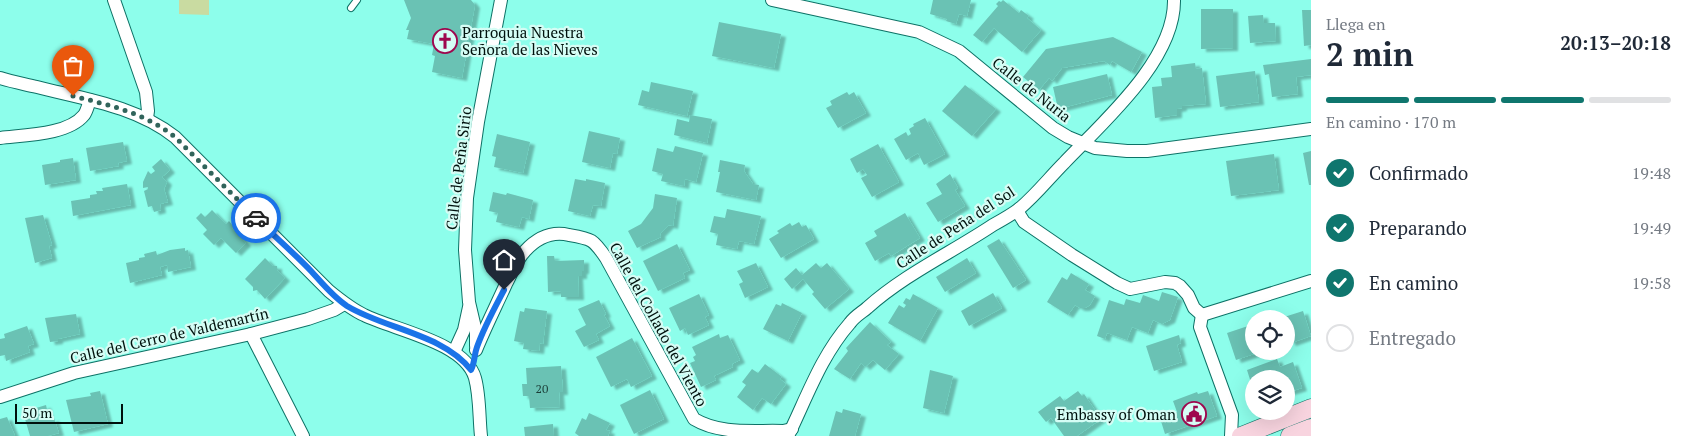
<!DOCTYPE html>
<html lang="es">
<head>
<meta charset="utf-8">
<style>
  :root { --surface:#fff; --page:#f2f2f3; --text:#1f2937; --muted:#747a83; --line:#e0e1e3; --accent:#0f766e }
  body { margin:0; font-family:"PT Serif",serif; background:var(--page); color:var(--text); height:100vh; display:flex; flex-direction:column; font-size:19px; white-space:nowrap }
  * { box-sizing:border-box; margin:0 }
  p { font-size:16px; color:var(--muted) }
  .icon { flex:none; width:28px; height:28px; fill:none; stroke:currentColor; stroke-width:2; stroke-linecap:round; stroke-linejoin:round }
  .map { position:relative; flex:1; overflow:hidden }
  .side { display:flex; flex-direction:column; background:var(--surface); width:375px }
  .side>* { flex:none }
  .tools { position:absolute; left:1245px; top:310px; display:grid; gap:10px }
  .tools a { display:grid; place-items:center; width:50px; height:50px; border-radius:50%; background:var(--surface); box-shadow:0 5px 20px #0002; font-size:25px }
  .scale { position:absolute; left:15px; bottom:12px; width:108px; box-sizing:border-box; padding-left:5px; border:2px solid #00110d; border-top:0; font-size:14px; line-height:18px; white-space:nowrap; color:#00110d; -webkit-text-stroke:4px #d5fdf5; paint-order:stroke }
  .pin { position:absolute; display:grid; place-items:center; width:42px; height:42px; color:#fff; margin:-51px -21px; border-radius:50% 50% 50% 0; rotate:-45deg; box-shadow:0 0 5px #0007 }
  .pin .icon { rotate:45deg }
  .courier { position:absolute; display:grid; place-items:center; width:50px; height:50px; margin:-25px; border:4px solid #1a73e8; border-radius:50%; background:#fff; color:#222; box-shadow:0 1px 6px #0007 }
  .overview em { font-style:normal; font-weight:600 }
  .overview div { display:flex; flex-direction:column-reverse }
  .overview { display:flex; align-items:center; justify-content:space-between; height:85px; padding:0 15px }
  h1 { font-size:32px; font-weight:600; line-height:38px }
  .bar { display:grid; grid-template-columns:repeat(4,1fr); gap:8px 5px; align-content:center; height:60px; padding:0 15px }
  .bar i { height:6px; border-radius:4px; background:var(--line) }
  .bar .selected { background:var(--accent) }
  .bar p { grid-column:span 4 }
  ol { padding:0 15px; list-style:none }
  li { display:flex; align-items:center; gap:15px; height:55px }
  li p { margin-inline-start:auto }
  li .icon { padding:5px; border-radius:50%; background:var(--accent); color:#fff; stroke-width:4 }
  li:last-child { color:var(--muted) }
  li i { width:28px; height:28px; border:2px solid var(--line); border-radius:50% }
  main { display:flex; flex:1; min-height:0 }
  .map>svg:first-child { display:block }
  .green { fill:#c9dba1 }
  .building { fill:#6bc2b4; filter:url(#shadow) }
  .lines { fill:none; stroke-linecap:round; stroke-linejoin:round }
  .lane-casing { stroke:#0d7266; stroke-width:8 }
  .street-casing { stroke:#0d7266; stroke-width:14 }
  .secondary-casing { stroke:#0d7266; stroke-width:19 }
  .lane { stroke:#fff; stroke-width:6 }
  .street { stroke:#fff; stroke-width:12 }
  .secondary { stroke:#f8d4df; stroke-width:18 }
  .done { stroke:#31645b; stroke-width:5; stroke-dasharray:0 9 }
  .route { stroke:#1a73e8; stroke-width:6 }
  .labels { text-anchor:middle; dominant-baseline:central; stroke-width:4.5; stroke-linejoin:round; paint-order:stroke }
  .number-label { font-size:12px; fill:#1b3d37 }
  .poi-label { font-size:15px; fill:#00110d; stroke:#d5fdf5; text-anchor:start }
  .street-label { font-size:15px; fill:#00110d; stroke:#d5fdf5 }
</style>
</head>
<body>
<main>
<div class="map">
<svg width="1311" height="436" viewBox="0 0 1311 436">
  <defs>
    <filter id="shadow"><feDropShadow dx="5" dy="3" stdDeviation="1" flood-color="#0004"/></filter>
  </defs>
  <rect width="100%" height="100%" fill="#8dfeeb"/>
  <!-- green -->
  <polygon class="green" points="179,0 209,0 209,15 179,14"/>
  <!-- building -->
  <g class="building">
    <polygon points="404,0 471,0 475,5 462,78 432,72 435,56 432,55 434,44 407,39 409,30 406,30 411,18"/>
    <polygon points="933,0 971,0 967,16 959,14 956,24 946,21 947,19 930,14"/>
    <polygon points="1003,0 1019,13 1021,10 1029,16 1027,18 1041,30 1022,52 994,28 982,42 973,35 998,6 996,4 999,1 1001,2"/>
    <polygon points="1201,9 1233,9 1233,48 1201,49"/>
    <polygon points="1302,10 1311,10 1311,45 1304,46"/>
    <polygon points="1263,15 1264,23 1275,23 1276,41 1250,43 1248,16"/>
    <polygon points="719,22 781,34 774,68 712,56"/>
    <polygon points="1113,37 1142,52 1131,72 1112,61 1110,65 1104,61 1062,68 1052,81 1049,78 1039,90 1023,77 1046,49"/>
    <polygon points="1311,59 1311,75 1296,77 1298,94 1272,97 1269,74 1265,75 1263,65"/>
    <polygon points="1195,63 1196,69 1202,68 1206,104 1182,106 1182,108 1177,109 1177,115 1155,118 1152,87 1162,86 1161,78 1172,77 1171,66"/>
    <polygon points="1255,71 1259,102 1220,107 1216,76"/>
    <polygon points="1107,74 1112,95 1058,109 1053,87"/>
    <polygon points="651,82 693,91 687,116 638,105 642,90 649,92"/>
    <polygon points="965,85 996,109 972,136 942,111"/>
    <polygon points="847,92 849,95 854,92 866,113 838,128 826,108 832,105 830,101"/>
    <polygon points="690,115 712,119 707,143 674,135 677,119 689,122"/>
    <polygon points="925,118 945,154 924,165 918,153 906,160 894,139 906,132 908,136 911,134 909,129 914,126 913,124"/>
    <polygon points="589,131 620,138 617,154 613,153 610,168 582,162"/>
    <polygon points="497,134 530,142 523,173 494,167 496,157 492,156"/>
    <polygon points="123,142 127,161 118,163 119,166 90,171 86,148"/>
    <polygon points="878,144 899,182 872,197 861,178 867,175 863,169 857,173 850,159"/>
    <polygon points="675,146 703,153 696,182 685,179 684,186 661,181 663,174 652,171 657,148 673,152"/>
    <polygon points="1311,151 1311,185 1309,185 1303,153"/>
    <polygon points="1274,154 1279,190 1231,196 1226,161"/>
    <polygon points="73,158 76,180 45,185 42,165 60,162 60,160"/>
    <polygon points="161,159 170,170 162,177 167,182 164,189 168,202 160,204 161,210 154,212 152,206 148,207 144,191 148,189 148,187 143,188 143,182 148,171 151,174 155,171 152,167"/>
    <polygon points="720,160 745,165 744,171 753,184 759,185 756,200 716,192 720,172 718,172"/>
    <polygon points="950,174 958,188 955,190 965,206 938,222 926,203 942,194 936,184"/>
    <polygon points="575,179 586,181 586,179 605,183 601,206 593,205 590,216 568,211"/>
    <polygon points="127,184 131,205 73,216 71,201 90,198 90,195 97,194 96,191 103,191 102,188"/>
    <polygon points="493,192 506,195 507,193 533,200 529,219 522,217 519,227 496,222 498,213 489,211"/>
    <polygon points="655,194 677,198 673,226 669,225 660,234 661,237 637,248 628,231 641,224 653,208"/>
    <polygon points="727,209 761,216 754,244 739,241 737,249 716,245 718,234 710,232 714,216 725,218"/>
    <polygon points="212,210 226,224 229,221 234,227 232,228 246,243 236,253 221,238 214,245 203,234 207,230 196,218 201,213 205,217"/>
    <polygon points="905,213 920,238 891,256 889,253 875,261 865,243 877,236 874,231"/>
    <polygon points="43,215 52,245 49,246 52,258 35,263 25,218"/>
    <polygon points="799,222 802,227 806,225 814,239 781,258 769,239 779,233 777,231 790,223 792,226"/>
    <polygon points="999,239 1026,280 1013,288 987,246"/>
    <polygon points="677,244 690,270 683,273 685,278 658,291 643,261"/>
    <polygon points="185,248 185,251 188,250 191,267 168,272 167,265 160,267 162,275 130,283 126,263 139,260 139,258 145,257 144,254 156,251 157,255 170,250"/>
    <polygon points="547,256 554,256 555,261 584,260 584,271 582,271 582,276 578,276 579,297 561,297 561,291 548,292"/>
    <polygon points="265,258 273,266 277,266 277,270 285,278 265,299 257,290 253,291 253,287 245,279"/>
    <polygon points="967,258 976,273 945,292 936,277"/>
    <polygon points="756,263 768,287 745,298 739,284 743,282 737,271"/>
    <polygon points="816,263 821,268 827,263 849,289 825,309 812,294 814,292 803,279 792,289 784,279 796,268 802,275"/>
    <polygon points="1071,273 1089,284 1085,290 1095,296 1090,305 1085,308 1080,308 1075,305 1068,315 1047,302 1062,277 1067,280"/>
    <polygon points="1162,292 1178,297 1170,320 1162,324 1153,320 1148,333 1132,327 1127,340 1107,333 1105,339 1097,336 1109,300 1124,305 1126,299 1140,303 1143,295 1159,301"/>
    <polygon points="993,293 1002,308 969,326 961,311"/>
    <polygon points="699,294 709,315 705,317 709,325 688,335 685,328 680,331 669,308"/>
    <polygon points="913,294 938,308 920,341 888,323 899,305 904,308 906,305 903,303 906,298 910,300"/>
    <polygon points="599,300 606,314 604,315 610,326 596,334 599,340 584,347 575,331 586,325 578,309"/>
    <polygon points="782,303 802,313 788,341 763,329 776,304 781,306"/>
    <polygon points="525,308 547,311 543,344 540,343 539,351 523,349 524,343 514,341 520,311 524,312"/>
    <polygon points="1303,311 1311,336 1291,343 1289,339 1286,340 1286,319 1281,318"/>
    <polygon points="76,314 80,334 58,339 58,341 50,342 45,318"/>
    <polygon points="870,322 891,342 887,345 899,354 885,370 873,360 865,367 861,363 850,379 834,369 848,351 846,348"/>
    <polygon points="1251,325 1254,332 1254,351 1260,352 1236,360 1227,333"/>
    <polygon points="27,326 34,344 28,346 30,352 6,361 5,355 0,356 0,339 5,338 4,334"/>
    <polygon points="719,334 720,338 728,335 740,360 732,364 733,367 714,376 716,380 701,387 690,363 695,361 693,357 696,355 692,347"/>
    <polygon points="1179,335 1181,343 1177,345 1182,362 1154,371 1146,346"/>
    <polygon points="632,338 652,376 631,387 627,379 611,387 596,357"/>
    <polygon points="1277,359 1280,367 1293,362 1302,388 1286,393 1286,379 1254,379 1253,389 1247,370"/>
    <polygon points="765,364 782,377 780,379 786,384 771,404 762,398 753,410 737,397 746,385 742,382 752,369 758,373"/>
    <polygon points="561,366 563,392 559,392 560,407 530,408 529,396 523,396 522,384 527,384 526,368"/>
    <polygon points="930,370 953,376 944,413 923,408"/>
    <polygon points="650,390 664,419 634,434 620,405"/>
    <polygon points="100,391 108,424 74,432 66,400 91,396 90,393"/>
    <polygon points="1078,391 1082,396 1084,394 1101,419 1077,436 1064,436 1051,418 1046,422 1038,412 1060,396 1064,401"/>
    <polygon points="1208,391 1217,416 1165,434 1160,418 1177,412 1173,401 1197,392 1198,394"/>
    <polygon points="46,405 49,418 48,420 54,418 59,433 48,436 30,436 23,412"/>
    <polygon points="843,409 861,414 855,436 829,436 836,411 842,413"/>
    <polygon points="589,413 610,423 606,430 610,431 608,436 579,436 575,433 582,418 586,420"/>
    <polygon points="7,417 15,436 0,436 0,419"/>
    <polygon points="553,424 554,436 525,436 524,427"/>
  </g>
  <g class="lines">
    <defs>
      <polyline id="lane" points="351,8 357,0"/>
      <g id="street">
        <polyline points="114,0 146,92 148,111 147,118"/>
        <polyline points="772,0 919,32 959,51 1053,128 1068,137 1095,148 1127,151 1147,151 1311,129"/>
        <path d="M0 78C12 82 25 84 37 87 84 99 136 106 175 137L329 291C340 300 351 309 364 315 394 330 465 342 475 378 480 396 479 418 481 436"/>
        <path d="M0 138C24 135 68 135 84 115 87 111 88 105 90 100"/>
        <polyline points="1019,209 1019,214 1024,222 1072,255 1117,283 1130,289 1165,282 1175,283 1180,286 1188,295 1194,308 1202,315"/>
        <polyline points="1202,315 1200,327 1232,415 1231,436"/>
        <polyline points="1202,315 1311,281"/>
        <polyline points="251,334 303,436"/>
        <polyline points="476,346 476,332 469,302 465,250 467,198 478,122 501,0"/>
        <path d="M476 350C485 328 496 306 506 284 512 273 516 260 525 251 537 238 552 231 569 235 592 239 593 239 606 258L694 419C721 435 753 430 783 431L792 429"/>
        <polyline points="454,352 464,330 469,307"/>
        <polyline points="0,397 74,373 251,334 308,319 334,310 344,304"/>
        <path d="M788 436C807 397 821 356 850 323 854 317 861 313 867 308 905 274 951 253 993 225 1002 220 1011 215 1019 209 1036 195 1049 178 1064 163 1103 122 1175 60 1174 0"/>
      </g>
      <g id="secondary">
        <polyline points="1241,436 1311,408"/>
        <polyline points="1290,436 1311,428"/>
      </g>
    </defs>
    <!-- lane casing -->
    <use href="#lane" class="lane-casing"/>
    <!-- street casing -->
    <use href="#street" class="street-casing"/>
    <!-- secondary casing -->
    <use href="#secondary" class="secondary-casing"/>
    <!-- lane -->
    <use href="#lane" class="lane"/>
    <!-- street -->
    <use href="#street" class="street"/>
    <!-- secondary -->
    <use href="#secondary" class="secondary"/>
  </g>
  <g class="lines">
    <!-- done -->
    <path class="done" d="M73 96C109 105 145 113 175 137L256 218"/>
    <!-- route -->
    <path class="route" d="M256 218C274 236 294 253 311 271 322 283 333 297 347 306 385 329 443 334 471 370 475 362 474 355 477 347 484 327 494 309 504 290"/>
  </g>
  <!-- icons -->
  <defs>
    <symbol id="church-ring" viewBox="-11 -11 22 22"><circle r="9.5" fill="#d5fdf5" stroke="#9e074e" stroke-width="1.5"/><path d="M-1.2-6h2.4v3.5h3.3v2.4h-3.3V6h-2.4V-.1h-3.3v-2.4h3.3Z" fill="#9e074e"/></symbol>
    <symbol id="civic-ring" viewBox="-11 -11 22 22"><circle r="9.5" fill="#d5fdf5" stroke="#9e074e" stroke-width="1.5"/><path d="M-.6-6.5H3V-4.5H.6V-3L4-1V1h2V6H-6V1h2V-1L-.6-3ZM-1.2 2.5V6h2.4V2.5Z" fill="#9e074e"/></symbol>
  </defs>
  <g fill-rule="evenodd">
    <use href="#church-ring" x="431" y="27" width="28" height="28"/>
    <use href="#civic-ring" x="1180" y="400" width="28" height="28"/>
  </g>
  <g class="labels">
    <!-- number labels -->
    <g class="number-label">
      <text x="542" y="388">20</text>
    </g>
    <!-- poi labels -->
    <g class="poi-label">
      <text x="462" y="32">Parroquia Nuestra<tspan x="462" dy="17">Señora de las Nieves</tspan></text>
      <text x="1176" y="414" text-anchor="end">Embassy of Oman</text>
    </g>
    <!-- street labels -->
    <g class="street-label">
      <text transform="translate(1032 89) rotate(38)">Calle de Nuria</text>
      <text transform="translate(458 168) rotate(-83)">Calle de Peña Sirio</text>
      <text transform="translate(955 227) rotate(-33)">Calle de Peña del Sol</text>
      <text transform="translate(659 324) rotate(61)">Calle del Collado del Viento</text>
      <text transform="translate(169 335) rotate(-13)">Calle del Cerro de Valdemartín</text>
    </g>
  </g>
</svg>
<div class="tools">
<a><svg class="icon" aria-label="locate" viewBox="0 0 24 24"><circle cx="12" cy="12" r="6"/><path d="M12 2v4M12 18v4M2 12h4M18 12h4"/></svg></a>
<a><svg class="icon" aria-label="layers" viewBox="0 0 24 24"><path d="M12 4l9 5-9 5-9-5zM3 14l9 5 9-5"/></svg></a>
</div>
<div class="scale">50 m</div>
<div class="pin" style="left:73px;top:96px;background:#ea580c"><svg class="icon" aria-label="bag" viewBox="0 0 24 24"><path d="M5 8h14l-1 12H6zM9 8a3 3 0 0 1 6 0"/></svg></div>
<div class="pin" style="left:504px;top:290px;background:#1f2937"><svg class="icon" aria-label="home" viewBox="0 0 24 24"><path d="M3 11l9-7 9 7M6 9v11h12V9"/></svg></div>
<div class="courier" style="left:256px;top:218px"><svg class="icon" aria-label="car" viewBox="0 0 24 24"><path d="M5 17H2v-5l4-1 3-4h7l3 4 3 1v5h-3M9 17h6M6 11h13"/><circle cx="7" cy="17" r="2"/><circle cx="17" cy="17" r="2"/></svg></div>
</div>
<section class="side">
<div class="overview"><div><h1>2 min</h1><p>Llega en</p></div><em>20:13–20:18</em></div>
<div class="bar"><i class="selected"></i><i class="selected"></i><i class="selected"></i><i></i><p>En camino · 170 m</p></div>
<ol>
<li><svg class="icon" aria-label="check" viewBox="0 0 24 24"><path d="M5 12l5 5 9-10"/></svg>Confirmado<p>19:48</p></li>
<li><svg class="icon" aria-label="check" viewBox="0 0 24 24"><path d="M5 12l5 5 9-10"/></svg>Preparando<p>19:49</p></li>
<li><svg class="icon" aria-label="check" viewBox="0 0 24 24"><path d="M5 12l5 5 9-10"/></svg>En camino<p>19:58</p></li>
<li><i></i>Entregado</li>
</ol>
</section>
</main>
</body>
</html>
